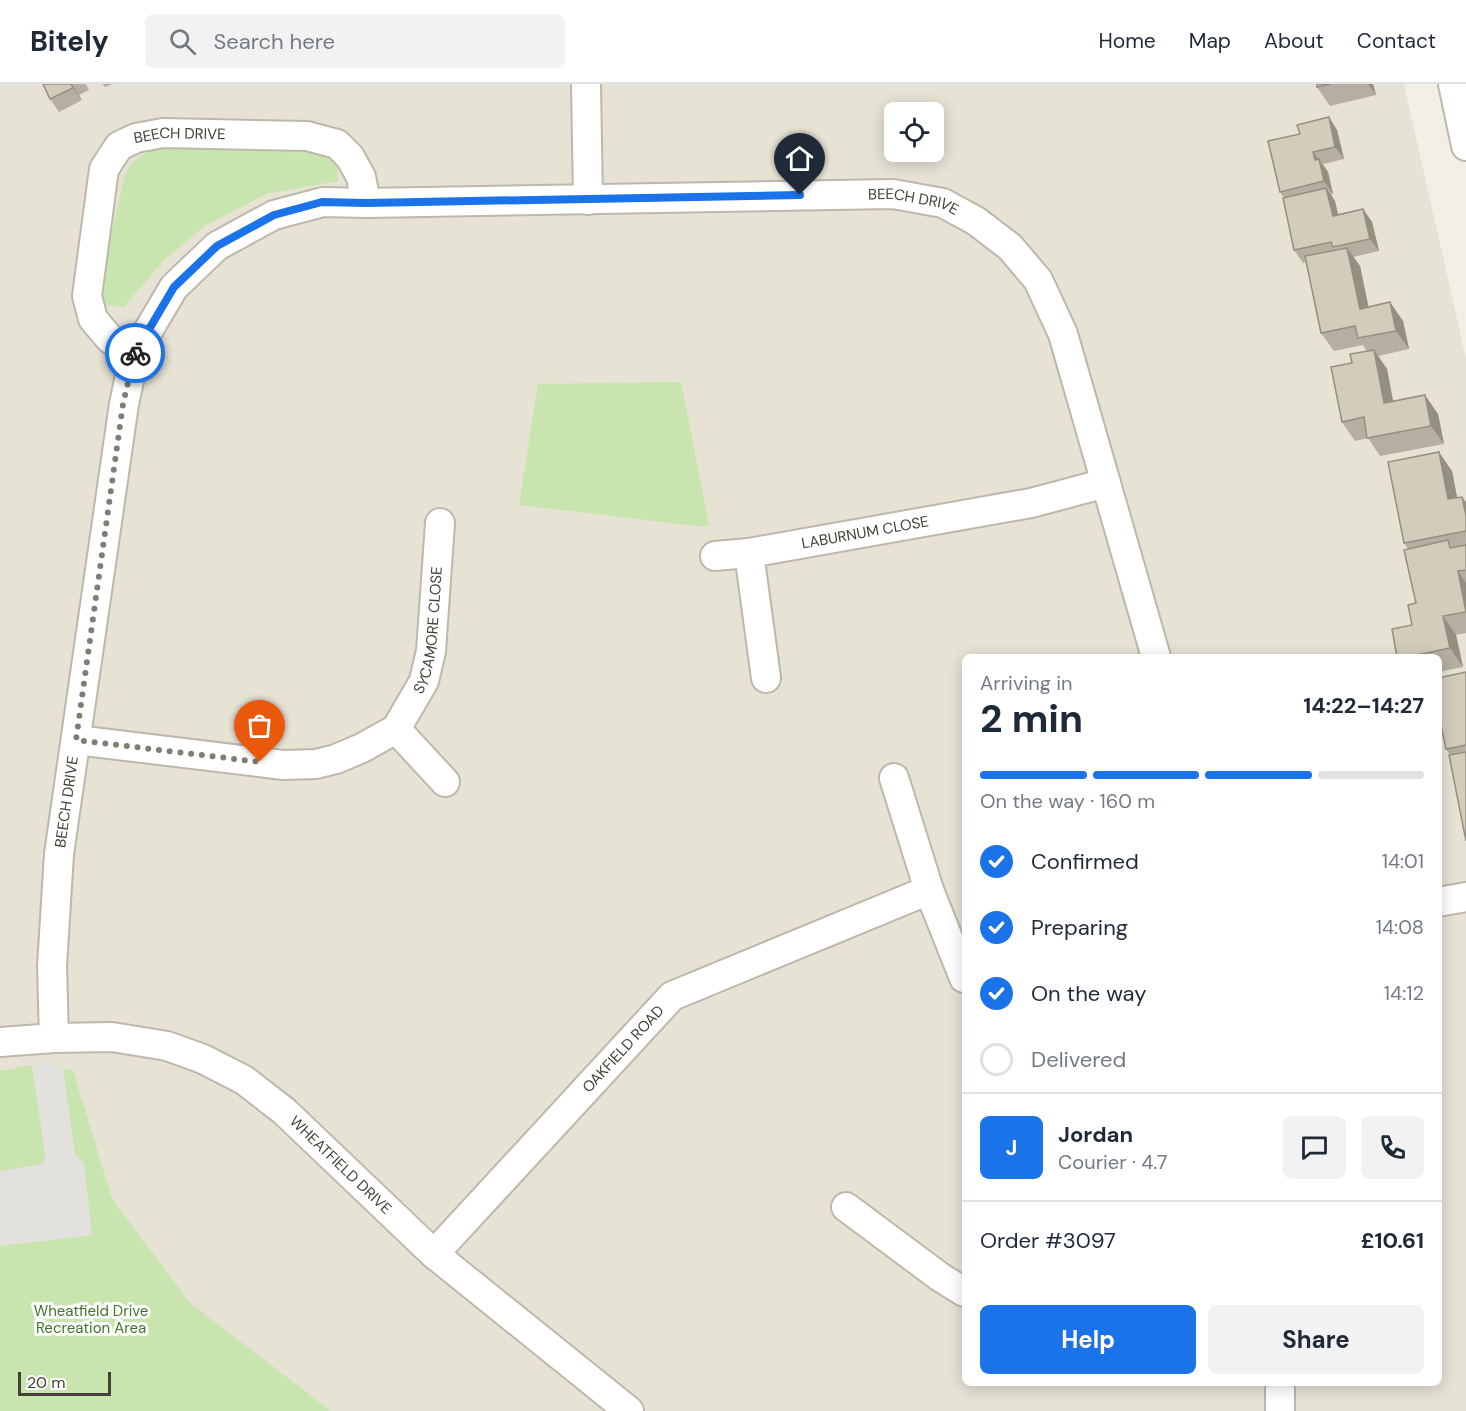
<!DOCTYPE html>
<html lang="en">
<head>
<meta charset="utf-8">
<style>
  :root { --surface:#fff; --page:#f2f2f3; --text:#1f2937; --muted:#747a83; --line:#e0e1e3; --accent:#1a73e8 }
  body { margin:0; font-family:"DM Sans",sans-serif; background:var(--page); color:var(--text); height:100vh; display:flex; flex-direction:column; font-size:22px; white-space:nowrap }
  * { box-sizing:border-box; margin:0 }
  p { font-size:20px; color:var(--muted) }
  .icon { flex:none; width:33px; height:33px; fill:none; stroke:currentColor; stroke-width:2; stroke-linecap:round; stroke-linejoin:round }
  .map { position:relative; flex:1; overflow:hidden }
  .sheet { position:absolute; left:962px; top:570px; width:480px; height:732px; display:flex; flex-direction:column; background:var(--surface); border-radius:9px; box-shadow:0 3px 15px #0003 }
  .sheet>* { flex:none }
  .fabs { position:absolute; left:884px; top:18px; display:grid; gap:12px }
  .fabs a { display:grid; place-items:center; width:60px; height:60px; border-radius:9px; background:var(--surface); box-shadow:0 3px 15px #0003; font-size:30px }
  .scale { position:absolute; left:18px; bottom:15px; width:93px; box-sizing:border-box; padding-left:6px; border:3px solid #444035; border-top:0; font-size:16px; line-height:21px; white-space:nowrap; color:#444035; -webkit-text-stroke:4px #fff; paint-order:stroke }
  .pin { position:absolute; display:grid; place-items:center; width:51px; height:51px; color:#fff; margin:-62px -26px; border-radius:50% 50% 50% 0; rotate:-45deg; box-shadow:0 0 6px #0007 }
  .pin .icon { rotate:45deg }
  .courier { position:absolute; display:grid; place-items:center; width:60px; height:60px; margin:-30px; border:4px solid #1a73e8; border-radius:50%; background:#fff; color:#222; box-shadow:0 2px 8px #0007 }
  .head em { font-style:normal; font-weight:700 }
  .head div { display:flex; flex-direction:column-reverse }
  .head { display:flex; align-items:center; justify-content:space-between; height:102px; padding:0 18px }
  h1 { font-size:39px; font-weight:700; line-height:45px }
  .bar { display:grid; grid-template-columns:repeat(4,1fr); gap:9px 6px; align-content:center; height:72px; padding:0 18px }
  .bar i { height:8px; border-radius:4px; background:var(--line) }
  .bar .active { background:var(--accent) }
  .bar p { grid-column:span 4 }
  .line { display:flex; align-items:center; gap:15px; padding:0 18px; border-top:2px solid var(--line) }
  .line div { flex:1 }
  .round { display:grid; place-items:center; flex:none; width:63px; height:63px; border-radius:9px; background:var(--page) }
  ol { padding:0 18px; list-style:none }
  li { display:flex; align-items:center; gap:18px; height:66px }
  li p { margin-inline-start:auto }
  li .icon { padding:6px; border-radius:50%; background:var(--accent); color:#fff; stroke-width:4 }
  li:last-child { color:var(--muted) }
  li i { width:33px; height:33px; border:3px solid var(--line); border-radius:50% }
  .cta { display:flex; gap:12px; margin-top:auto; padding:12px 18px }
  .cta a { flex:1; height:69px; border-radius:9px; background:var(--accent); color:#fff; font-size:24px; font-weight:700; line-height:69px; text-align:center }
  .cta a+a { background:var(--page); color:var(--text) }
  header { display:flex; align-items:center; gap:36px; box-sizing:border-box; height:84px; padding:0 30px; background:var(--surface); border-bottom:2px solid var(--line) }
  header strong { font-size:28px }
  nav { display:flex; gap:33px; margin-inline-start:auto; font-size:21px }
  .search { width:420px; height:54px; background:var(--page); display:flex; align-items:center; gap:15px; box-sizing:border-box; padding:0 21px; border-radius:9px; color:var(--muted); font-size:22px }
  .map>svg:first-child { display:block }
  .residential { fill:#e6e2d4; fill-rule:evenodd }
  .green { fill:#c9e5af }
  .parking { fill:#e3e1de }
  .lines { fill:none; stroke-linecap:round; stroke-linejoin:round }
  .street-casing { stroke:#bdb8a9; stroke-width:32 }
  .street { stroke:#fff; stroke-width:28 }
  .wall { fill:#b5afa1 }
  .shaded-wall { fill:#948f83 }
  .building { fill:#d3ccbb; stroke:#948f83; stroke-width:1.5 }
  .done { stroke:#817d73; stroke-width:6; stroke-dasharray:0 10.8 }
  .route { stroke:#1a73e8; stroke-width:8 }
  .labels { text-anchor:middle; dominant-baseline:central; stroke-width:6; stroke-linejoin:round; paint-order:stroke }
  .street-label { font-size:15px; fill:#444035; stroke:#fff }
  .park-label { font-size:15px; fill:#41742b; stroke:#fff }
</style>
</head>
<body>
<header>
<strong>Bitely</strong>
<div class="search"><svg class="icon" aria-label="search" viewBox="0 0 24 24"><circle cx="10" cy="10" r="6"/><path d="M15 15l6 6"/></svg>Search here</div>
<nav><a>Home</a><a>Map</a><a>About</a><a>Contact</a></nav>
</header>
<div class="map">
<svg width="1466" height="1327" viewBox="0 0 1466 1327">
  <rect width="100%" height="100%" fill="#f2efe6"/>
  <!-- residential -->
  <path class="residential" d="M0 0H1404L1466 275V1327H0ZM894 28H933V68H894ZM964 573H1438V1299H964Z"/>
  <!-- green -->
  <g class="green">
    <path d="M152 64 321 69C338 74 338 81 338 97L266 110 205 142 164 176 124 223 106 221 102 211 112 146 125 90 132 79Z"/>
    <polygon points="681,298 709,440 704,443 519,421 538,300"/>
    <polygon points="43,979 73,986 112,1115 189,1218 331,1327 0,1327 0,987"/>
  </g>
  <!-- parking -->
  <polygon class="parking" points="43,979 63,984 75,1070 84,1080 92,1151 0,1162 0,1087 43,1080 45,1071 32,981"/>
  <g class="lines">
    <defs>
      <g id="street">
        <polyline points="586,0 588,116"/>
        <polyline points="1453,0 1466,62"/>
        <path id="s1" d="M135 269 110 255 93 235 87 212 104 85 119 62 136 54 163 49 307 52 337 60 350 73 361 93 366 119"/>
        <polyline points="715,472 749,469"/>
        <path id="s2" d="M766 594 749 469 1031 419 1106 399"/>
        <polyline points="396,645 445,698"/>
        <path id="s3" d="M76 656 283 681 316 680 336 675 362 664 396 645 424 597 431 567 440 439"/>
        <polyline points="894,694 929,806 964,894"/>
        <polyline points="1438,818 1466,813"/>
        <path id="s4" d="M54 954 52 882 59 770 124 320 135 269 174 203 217 162 274 131 323 118 366 119 893 110 943 119 976 137 1010 163 1038 196 1063 250 1156 573"/>
        <path id="s5" d="M0 958 54 954 112 953 167 962 203 975 244 996 284 1027 434 1170 629 1327"/>
        <polyline points="846,1123 940,1193 964,1208"/>
        <path id="s6" d="M434 1170 672 912 929 806"/>
        <polyline points="1280,1299 1280,1327"/>
      </g>
    </defs>
    <!-- street casing -->
    <use href="#street" class="street-casing"/>
    <!-- street -->
    <use href="#street" class="street"/>
  </g>
  <!-- wall -->
  <g class="wall">
    <polygon points="43,0 86,0 89,6 79,11 82,16 59,28 50,15"/>
    <polygon points="102,0 113,0 105,3"/>
    <polygon points="1317,0 1373,0 1376,11 1330,22 1317,3"/>
    <polygon points="1329,33 1337,46 1344,75 1323,80 1328,88 1333,110 1331,110 1335,117 1338,131 1363,125 1372,138 1379,167 1353,173 1360,182 1368,223 1403,237 1409,265 1378,272 1387,285 1393,317 1438,330 1444,360 1380,372 1368,354 1355,357 1342,338 1352,279 1367,268 1363,261 1334,267 1321,249 1306,178 1303,179 1294,166 1284,114 1280,108 1300,50"/>
    <polygon points="1452,387 1457,413 1466,418 1466,549 1456,551 1463,583 1438,588 1438,573 1397,573 1412,541 1416,519 1408,465 1404,459"/>
    <polygon points="1466,588 1466,757 1450,671 1446,665"/>
  </g>
  <!-- shaded-wall -->
  <g class="shaded-wall">
    <polygon points="71,0 79,11 82,16 73,4"/>
    <polygon points="1368,0 1373,0 1376,11"/>
    <polygon points="1329,33 1337,46 1344,75 1335,63"/>
    <polygon points="1313,68 1328,88 1333,110 1324,97 1315,76"/>
    <polygon points="1326,104 1335,117 1341,144 1333,132"/>
    <polygon points="1363,125 1372,138 1379,167 1370,155"/>
    <polygon points="1347,164 1360,182 1373,244 1360,225"/>
    <polygon points="1390,218 1403,237 1409,265 1396,247"/>
    <polygon points="1374,266 1387,285 1397,338 1384,319"/>
    <polygon points="1425,311 1438,330 1444,360 1431,342"/>
    <polygon points="1439,368 1452,387 1461,434 1448,415"/>
    <polygon points="1462,413 1466,418 1466,432"/>
    <polygon points="1458,487 1466,499 1466,526"/>
    <polygon points="1443,532 1456,551 1463,583 1450,564"/>
  </g>
  <!-- building -->
  <g class="building">
    <polygon points="43,0 71,0 73,4 50,15"/>
    <polygon points="1317,0 1331,0 1317,3"/>
    <polygon points="1329,33 1335,63 1313,68 1315,76 1319,75 1324,97 1280,108 1268,57 1300,50 1297,41"/>
    <polygon points="1326,104 1333,132 1363,125 1370,155 1333,163 1331,158 1294,166 1283,114"/>
    <polygon points="1347,164 1360,225 1390,218 1396,247 1358,254 1355,242 1321,249 1305,172"/>
    <polygon points="1374,266 1384,319 1425,311 1431,342 1367,354 1364,333 1342,338 1331,283 1352,279 1350,270"/>
    <polygon points="1439,368 1448,415 1462,413 1466,432 1466,447 1404,459 1388,378"/>
    <polygon points="1448,456 1450,464 1466,461 1466,486 1458,487 1466,528 1443,532 1450,564 1408,573 1397,573 1392,545 1412,541 1408,521 1416,519 1404,466"/>
    <polygon points="1466,588 1466,661 1446,665 1438,627 1438,594"/>
    <polygon points="1466,668 1466,757 1449,671"/>
  </g>
  <g class="lines">
    <!-- done -->
    <polyline class="done" points="135,269 123,320 76,656 260,678"/>
    <!-- route -->
    <polyline class="route" points="135,269 174,203 217,162 274,131 322,118 366,119 800,111"/>
  </g>
  <g class="labels">
    <!-- street labels -->
    <g class="street-label">
      <text stroke="none"><textPath href="#s1" startOffset="297">BEECH DRIVE</textPath></text>
      <text stroke="none"><textPath href="#s4" startOffset="1534">BEECH DRIVE</textPath></text>
      <text stroke="none"><textPath href="#s2" startOffset="244">LABURNUM CLOSE</textPath></text>
      <text stroke="none"><textPath href="#s3" startOffset="436">SYCAMORE CLOSE</textPath></text>
      <text stroke="none"><textPath href="#s4" startOffset="237">BEECH DRIVE</textPath></text>
      <text stroke="none"><textPath href="#s6" startOffset="279">OAKFIELD ROAD</textPath></text>
      <text stroke="none"><textPath href="#s5" startOffset="381">WHEATFIELD DRIVE</textPath></text>
    </g>
    <!-- park labels -->
    <g class="park-label">
      <text x="91" y="1227">Wheatfield Drive<tspan x="91" dy="17">Recreation Area</tspan></text>
    </g>
  </g>
</svg>
<div class="fabs">
<a><svg class="icon" aria-label="locate" viewBox="0 0 24 24"><circle cx="12" cy="12" r="6"/><path d="M12 2v4M12 18v4M2 12h4M18 12h4"/></svg></a>
</div>
<div class="scale">20 m</div>
<div class="pin" style="left:260px;top:678px;background:#ea580c"><svg class="icon" aria-label="bag" viewBox="0 0 24 24"><path d="M5 8h14l-1 12H6zM9 8a3 3 0 0 1 6 0"/></svg></div>
<div class="pin" style="left:800px;top:111px;background:#1f2937"><svg class="icon" aria-label="home" viewBox="0 0 24 24"><path d="M3 11l9-7 9 7M6 9v11h12V9"/></svg></div>
<div class="courier" style="left:135px;top:269px"><svg class="icon" aria-label="bike" viewBox="0 0 24 24"><circle cx="6" cy="16" r="4"/><circle cx="18" cy="16" r="4"/><path d="M6 16l4-8h5l3 8M10 8l3 8H6M13 5h3"/></svg></div>
<section class="sheet">
<div class="head"><div><h1>2 min</h1><p>Arriving in</p></div><em>14:22–14:27</em></div>
<div class="bar"><i class="active"></i><i class="active"></i><i class="active"></i><i></i><p>On the way · 160 m</p></div>
<ol>
<li><svg class="icon" aria-label="check" viewBox="0 0 24 24"><path d="M5 12l5 5 9-10"/></svg>Confirmed<p>14:01</p></li>
<li><svg class="icon" aria-label="check" viewBox="0 0 24 24"><path d="M5 12l5 5 9-10"/></svg>Preparing<p>14:08</p></li>
<li><svg class="icon" aria-label="check" viewBox="0 0 24 24"><path d="M5 12l5 5 9-10"/></svg>On the way<p>14:12</p></li>
<li><i></i>Delivered</li>
</ol>
<div class="line" style="height:108px"><b class="round" style="background:var(--accent);color:#fff">J</b><div><b>Jordan</b><p>Courier · 4.7</p></div><a class="round"><svg class="icon" aria-label="chat" viewBox="0 0 24 24"><path d="M4 5h16v11H9l-5 4z"/></svg></a><a class="round"><svg class="icon" aria-label="phone" viewBox="0 0 24 24"><path d="M5 4h4l2 5-3 2q2 4 5 5l2-3 5 2v4C11 20 4 13 5 4z"/></svg></a></div>
<div class="line" style="height:78px"><div>Order #3097</div><b>£10.61</b></div>
<div class="cta"><a>Help</a><a>Share</a></div>
</section>
</div>
</body>
</html>
